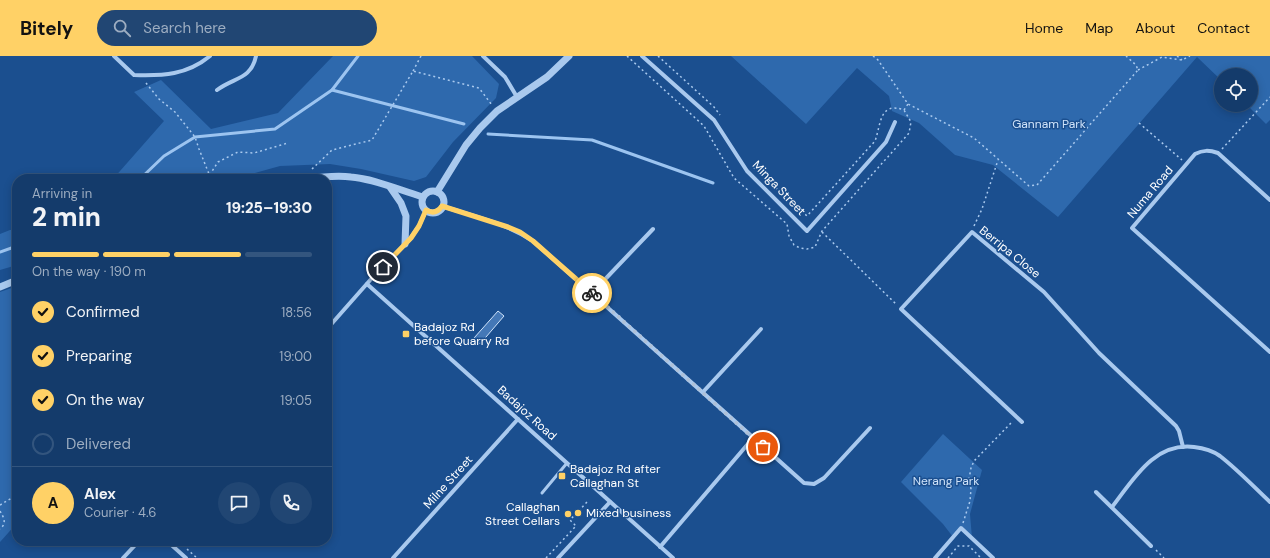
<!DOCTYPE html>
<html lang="en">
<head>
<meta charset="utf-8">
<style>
  :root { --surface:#143b6b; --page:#214673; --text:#f1f3f6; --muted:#9dadc1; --line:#33557e; --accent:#ffd166 }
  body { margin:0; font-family:"DM Sans",sans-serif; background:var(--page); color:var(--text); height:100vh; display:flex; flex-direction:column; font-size:15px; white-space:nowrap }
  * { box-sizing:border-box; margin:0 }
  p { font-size:13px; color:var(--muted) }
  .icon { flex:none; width:22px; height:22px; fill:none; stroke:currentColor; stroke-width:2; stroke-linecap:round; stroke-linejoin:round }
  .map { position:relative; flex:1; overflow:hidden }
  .details { position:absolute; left:12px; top:118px; width:320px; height:372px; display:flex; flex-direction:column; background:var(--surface); border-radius:16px; box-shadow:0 2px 10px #0003,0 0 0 1px var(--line) }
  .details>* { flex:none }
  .fabs { position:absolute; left:1214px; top:12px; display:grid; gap:8px }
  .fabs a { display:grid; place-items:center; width:44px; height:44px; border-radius:50%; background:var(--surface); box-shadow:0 2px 10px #0003,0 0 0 1px var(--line); font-size:20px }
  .pin { position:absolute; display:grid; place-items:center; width:34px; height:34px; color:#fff; margin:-17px; border:2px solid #fff; border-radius:50%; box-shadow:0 1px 4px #0007 }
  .courier { position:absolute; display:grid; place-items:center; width:40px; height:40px; margin:-20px; border:3px solid #ffd166; border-radius:50%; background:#fff; color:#222; box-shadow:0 1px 5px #0007 }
  .headline em { font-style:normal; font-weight:800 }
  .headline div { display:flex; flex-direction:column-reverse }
  .headline { display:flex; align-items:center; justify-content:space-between; height:68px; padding:0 20px }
  h1 { font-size:26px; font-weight:800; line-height:30px }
  .bar { display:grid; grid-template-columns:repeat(4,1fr); gap:6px 4px; align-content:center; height:48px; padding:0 20px }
  .bar i { height:5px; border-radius:3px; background:var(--line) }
  .bar .on { background:var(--accent) }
  .bar p { grid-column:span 4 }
  .line { display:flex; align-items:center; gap:10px; padding:0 20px; border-top:1px solid var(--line) }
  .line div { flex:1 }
  .round { display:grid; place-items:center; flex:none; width:42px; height:42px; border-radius:21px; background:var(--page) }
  ol { padding:0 20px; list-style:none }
  li { display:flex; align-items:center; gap:12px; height:44px }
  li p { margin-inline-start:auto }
  li .icon { padding:4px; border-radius:50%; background:var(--accent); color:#111; stroke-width:4 }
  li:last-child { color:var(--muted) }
  li i { width:22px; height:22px; border:2px solid var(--line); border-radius:50% }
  header { display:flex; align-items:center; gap:24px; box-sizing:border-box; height:56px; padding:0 20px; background:var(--accent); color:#111 }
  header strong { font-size:19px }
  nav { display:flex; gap:22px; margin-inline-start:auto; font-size:14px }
  .search { width:280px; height:36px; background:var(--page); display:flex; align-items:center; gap:10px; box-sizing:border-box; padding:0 14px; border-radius:22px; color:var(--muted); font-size:15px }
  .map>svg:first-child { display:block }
  .green { fill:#2e69ad }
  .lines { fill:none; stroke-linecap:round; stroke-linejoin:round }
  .stream { stroke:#9cc4f0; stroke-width:3 }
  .building { fill:#4478b7; stroke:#cfe3fa }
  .path { stroke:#a9c9ee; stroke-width:1.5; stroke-dasharray:2 3; stroke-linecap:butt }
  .service { stroke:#a9c9ee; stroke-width:3 }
  .minor { stroke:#a9c9ee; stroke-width:4 }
  .tertiary { stroke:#a9c9ee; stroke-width:7 }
  .done { stroke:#afc1d8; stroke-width:4; stroke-dasharray:0 7.2 }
  .route { stroke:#ffd166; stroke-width:5 }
  .poi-dot { fill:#ffd166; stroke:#1b4f8f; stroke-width:1.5 }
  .labels { text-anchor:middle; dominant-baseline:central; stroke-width:3; stroke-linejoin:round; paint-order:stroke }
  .park-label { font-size:12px; fill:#cfe3fa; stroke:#1b4f8f }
  .street-label { font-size:12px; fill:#fff; stroke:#1b4f8f }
  .poi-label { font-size:12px; fill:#fff; stroke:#1b4f8f; text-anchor:start }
</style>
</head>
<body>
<header>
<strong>Bitely</strong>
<div class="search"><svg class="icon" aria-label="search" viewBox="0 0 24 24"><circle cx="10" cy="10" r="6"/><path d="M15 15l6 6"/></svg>Search here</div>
<nav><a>Home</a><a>Map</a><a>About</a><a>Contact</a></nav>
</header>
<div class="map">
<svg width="1270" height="502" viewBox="0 0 1270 502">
  <rect width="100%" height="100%" fill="#1b4f8f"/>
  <!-- green -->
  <g class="green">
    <polygon points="333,0 472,0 499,28 496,42 453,86 426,121 414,125 361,113 330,108 280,110 234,123 113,123 164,65 134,36 161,24 211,73 278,57"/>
    <polygon points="731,0 1270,0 1270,64 1266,68 1247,49 1251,49 1251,19 1221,19 1221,24 1197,1 1058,161 993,109 955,99 919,67 892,55 889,40 857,12 806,68"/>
    <polygon points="10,174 17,174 17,209 0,214 0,178"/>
    <polygon points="17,230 17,467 0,486 0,236"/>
    <polygon points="943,378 982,414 970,458 972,482 961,472 953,481 943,468 901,426"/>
  </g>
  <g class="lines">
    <!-- stream -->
    <g class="stream">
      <polyline points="332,34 464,68"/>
      <polyline points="488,78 592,84 713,127"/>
      <polyline points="140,123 164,100 195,81 275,73 332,34 358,0"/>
      <polyline points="0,196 17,190"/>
    </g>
  </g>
  <!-- building -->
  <polygon class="building" points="498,255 504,260 480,288 474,282"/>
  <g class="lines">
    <!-- path -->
    <g class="path">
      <path d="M627 0 704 70 734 122 787 168 789 180 794 189 800 192 807 193 815 191 822 175 909 77 911 66 904 54C879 45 881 69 875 85L807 160 752 110"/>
      <polyline points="658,0 714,51 720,59"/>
      <polyline points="873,0 878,4 908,48 974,82 1029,130 1037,129 1138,14 1136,9 1126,0"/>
      <polyline points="1177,0 1182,4"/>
      <polyline points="1138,14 1162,1 1182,4 1190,0"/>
      <polyline points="413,15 421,0"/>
      <polyline points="146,27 159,43 175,56 195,81 199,93 211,123"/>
      <polyline points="904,54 908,48"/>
      <polyline points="1139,67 1182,104"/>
      <polyline points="1222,93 1270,41"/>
      <polyline points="312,113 332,94 372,84 413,15 479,32 492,49"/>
      <polyline points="207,123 218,106 238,96 254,97 288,87"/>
      <polyline points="974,170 982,153 998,104"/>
      <polyline points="822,176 897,249"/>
      <polyline points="0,449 17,439"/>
      <path d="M0 455C4 462 7 467 0 473"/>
      <polyline points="963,467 970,445 971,433 969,423 971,412 974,405 1012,366"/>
      <polyline points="187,493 197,502"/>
      <polyline points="1156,494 1164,502"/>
      <polyline points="546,502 576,470 570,464 588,445"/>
      <polyline points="948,502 958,490 969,490 981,502"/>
    </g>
    <!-- service -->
    <polyline class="service" points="542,437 567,407"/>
    <!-- minor -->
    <g class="minor">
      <path d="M114 0 134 19C163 20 187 19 210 0"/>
      <polyline points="483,0 505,21 517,41"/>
      <polyline points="642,0 714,64 747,115 807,175 886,86 895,66"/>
      <path d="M217 34C234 21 251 24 256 0"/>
      <path d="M1270 144 1218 97C1209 94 1203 94 1195 98L1132 172 1270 296"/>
      <path d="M442 150C473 160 506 167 533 185L804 427 814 428 824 422 870 372"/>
      <polyline points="367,228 673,502"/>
      <polyline points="592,237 653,173"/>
      <polyline points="327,273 372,222 410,183 419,170 426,154"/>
      <polyline points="703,336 761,273"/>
      <polyline points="1022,366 901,253 972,176 1044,236 1099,297 1176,370 1179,375 1183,391"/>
      <polyline points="1096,436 1151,490"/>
      <path d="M1112 451C1133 424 1154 386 1194 391 1203 392 1213 395 1220 400 1238 414 1254 431 1270 446"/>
      <polyline points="167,485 186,502"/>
      <polyline points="660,491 753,382"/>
      <polyline points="123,502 139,485"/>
      <polyline points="393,502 518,363"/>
      <polyline points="558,502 610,446"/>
      <polyline points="935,502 961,472 993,502"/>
    </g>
    <!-- tertiary -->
    <g class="tertiary">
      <path d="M304 123C320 121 335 119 351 121 375 123 399 134 423 141"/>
      <polyline points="390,131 401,147 406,160 405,188"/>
      <circle cx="433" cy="146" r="11"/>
      <polyline points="437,136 466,89 480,72 497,55 547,21 569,0"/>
      <polyline points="0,231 17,224"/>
    </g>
  </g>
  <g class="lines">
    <!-- done -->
    <polyline class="done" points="592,237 763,391"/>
    <!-- route -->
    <path class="route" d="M383 211 411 182 419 170 426 154C433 158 438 156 442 150L508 171 520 176 533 185 592 237"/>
  </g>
  <!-- markers -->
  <g class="poi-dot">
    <rect x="402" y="274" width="8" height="8" rx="2"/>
    <rect x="558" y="416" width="8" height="8" rx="2"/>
    <circle cx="578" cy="457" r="4"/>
    <circle cx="568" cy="458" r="4"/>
  </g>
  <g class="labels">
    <!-- park labels -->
    <g class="park-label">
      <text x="1049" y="68">Gannam Park</text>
      <text x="946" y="425">Nerang Park</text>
    </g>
    <!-- street labels -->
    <g class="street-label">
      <text transform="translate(779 132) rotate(46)">Minga Street</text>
      <text transform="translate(1150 136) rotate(-50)">Numa Road</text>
      <text transform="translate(1010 196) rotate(39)">Berripa Close</text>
      <text transform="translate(527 357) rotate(42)">Badajoz Road</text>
      <text transform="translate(448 426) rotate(-48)">Milne Street</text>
    </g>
    <!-- poi labels -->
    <g class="poi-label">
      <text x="414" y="271">Badajoz Rd<tspan x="414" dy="14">before Quarry Rd</tspan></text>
      <text x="570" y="413">Badajoz Rd after<tspan x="570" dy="14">Callaghan St</tspan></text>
      <text x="560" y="451" text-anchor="end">Callaghan<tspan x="560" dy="14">Street Cellars</tspan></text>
      <text x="586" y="457">Mixed business</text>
    </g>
  </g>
</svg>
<div class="fabs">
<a><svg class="icon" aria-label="locate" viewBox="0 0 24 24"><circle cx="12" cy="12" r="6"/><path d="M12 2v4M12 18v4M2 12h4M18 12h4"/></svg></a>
</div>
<div class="pin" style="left:763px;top:391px;background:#ea580c"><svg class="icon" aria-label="bag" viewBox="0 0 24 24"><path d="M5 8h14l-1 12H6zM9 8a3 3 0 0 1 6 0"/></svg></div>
<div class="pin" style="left:383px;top:211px;background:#1f2937"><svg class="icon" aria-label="home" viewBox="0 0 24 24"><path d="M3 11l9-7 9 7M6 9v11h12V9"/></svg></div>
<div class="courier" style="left:592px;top:237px"><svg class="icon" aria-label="bike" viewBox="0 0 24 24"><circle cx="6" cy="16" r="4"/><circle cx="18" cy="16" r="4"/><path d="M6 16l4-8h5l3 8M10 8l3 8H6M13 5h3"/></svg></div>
<section class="details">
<div class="headline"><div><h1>2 min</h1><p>Arriving in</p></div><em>19:25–19:30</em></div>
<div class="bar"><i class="on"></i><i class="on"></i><i class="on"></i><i></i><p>On the way · 190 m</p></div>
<ol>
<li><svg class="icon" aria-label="check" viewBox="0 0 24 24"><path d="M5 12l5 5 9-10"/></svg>Confirmed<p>18:56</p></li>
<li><svg class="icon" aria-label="check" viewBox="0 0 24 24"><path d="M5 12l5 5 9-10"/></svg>Preparing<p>19:00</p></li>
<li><svg class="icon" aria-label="check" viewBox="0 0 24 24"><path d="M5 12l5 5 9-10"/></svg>On the way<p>19:05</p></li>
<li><i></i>Delivered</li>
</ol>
<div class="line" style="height:72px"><b class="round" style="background:var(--accent);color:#111">A</b><div><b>Alex</b><p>Courier · 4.6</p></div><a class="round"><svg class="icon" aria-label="chat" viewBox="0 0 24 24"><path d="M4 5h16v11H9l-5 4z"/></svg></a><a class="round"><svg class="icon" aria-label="phone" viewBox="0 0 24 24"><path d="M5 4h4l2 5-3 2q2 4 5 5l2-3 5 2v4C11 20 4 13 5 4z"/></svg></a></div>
</section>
</div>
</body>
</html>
